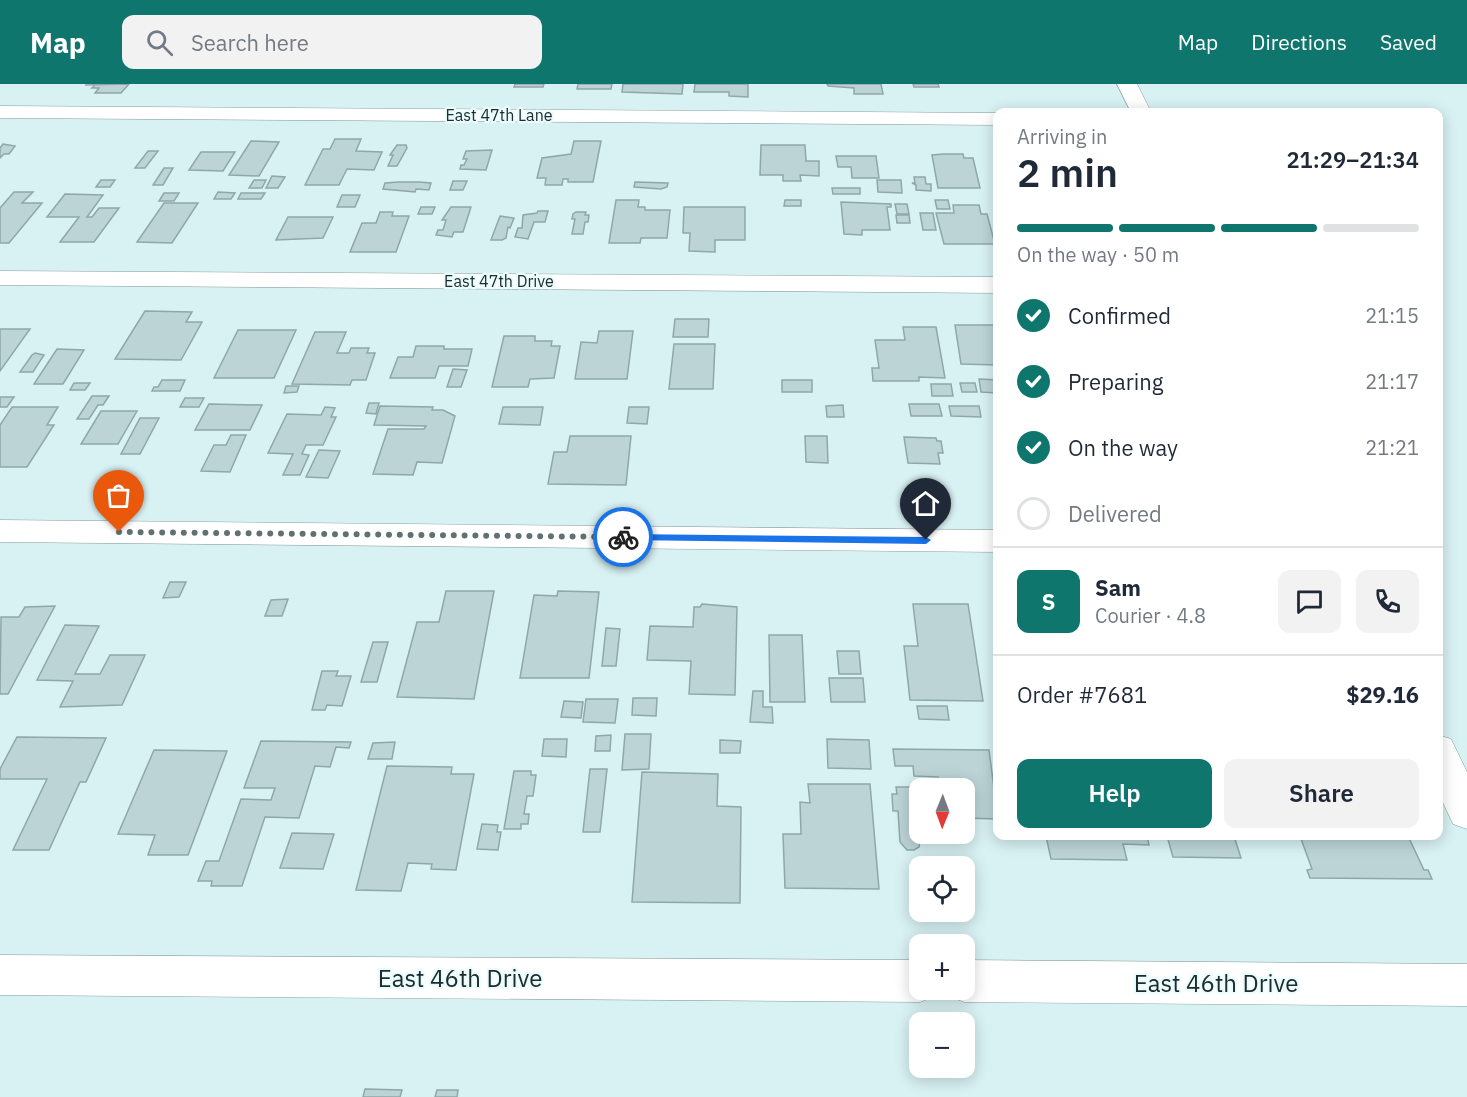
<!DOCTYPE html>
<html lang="en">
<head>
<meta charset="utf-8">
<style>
  :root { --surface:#fff; --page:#f2f2f3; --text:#1f2937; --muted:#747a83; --line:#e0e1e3; --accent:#0f766e }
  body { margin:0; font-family:"IBM Plex Sans",sans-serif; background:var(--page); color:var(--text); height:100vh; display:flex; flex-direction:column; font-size:22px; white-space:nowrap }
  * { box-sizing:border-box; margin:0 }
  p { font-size:20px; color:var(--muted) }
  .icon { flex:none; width:33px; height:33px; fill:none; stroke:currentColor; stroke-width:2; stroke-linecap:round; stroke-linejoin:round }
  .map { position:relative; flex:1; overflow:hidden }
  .side { position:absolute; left:993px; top:24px; width:450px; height:732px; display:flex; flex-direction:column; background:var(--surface); border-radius:12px; box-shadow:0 3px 15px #0003 }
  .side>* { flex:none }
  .needle { width:39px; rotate:181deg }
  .buttons { position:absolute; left:909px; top:694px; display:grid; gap:12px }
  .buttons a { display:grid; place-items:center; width:66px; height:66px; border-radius:12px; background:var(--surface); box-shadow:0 3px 15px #0003; font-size:30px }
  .pin { position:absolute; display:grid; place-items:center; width:51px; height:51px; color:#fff; margin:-62px -26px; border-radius:50% 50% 50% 0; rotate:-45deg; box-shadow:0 0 6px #0007 }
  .pin .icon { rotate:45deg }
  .courier { position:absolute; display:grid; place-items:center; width:60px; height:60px; margin:-30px; border:4px solid #1a73e8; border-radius:50%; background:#fff; color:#222; box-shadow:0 2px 8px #0007 }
  .head em { font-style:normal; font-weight:600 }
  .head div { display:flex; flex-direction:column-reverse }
  .head { display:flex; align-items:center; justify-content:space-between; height:102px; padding:0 24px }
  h1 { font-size:39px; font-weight:600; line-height:45px }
  .bar { display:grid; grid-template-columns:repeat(4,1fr); gap:9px 6px; align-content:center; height:72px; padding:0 24px }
  .bar i { height:8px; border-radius:4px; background:var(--line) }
  .bar .active { background:var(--accent) }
  .bar p { grid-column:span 4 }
  .line { display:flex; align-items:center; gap:15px; padding:0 24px; border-top:2px solid var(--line) }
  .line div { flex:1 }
  .round { display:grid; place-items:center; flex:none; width:63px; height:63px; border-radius:12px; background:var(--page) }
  ol { padding:0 24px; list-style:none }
  li { display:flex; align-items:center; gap:18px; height:66px }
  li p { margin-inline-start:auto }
  li .icon { padding:6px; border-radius:50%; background:var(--accent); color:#fff; stroke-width:4 }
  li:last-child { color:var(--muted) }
  li i { width:33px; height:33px; border:3px solid var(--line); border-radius:50% }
  .button { display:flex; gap:12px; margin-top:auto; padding:12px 24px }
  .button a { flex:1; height:69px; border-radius:12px; background:var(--accent); color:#fff; font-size:24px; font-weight:600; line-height:69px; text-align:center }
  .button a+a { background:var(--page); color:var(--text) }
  header { display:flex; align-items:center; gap:36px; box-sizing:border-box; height:84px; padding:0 30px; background:var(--accent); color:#fff }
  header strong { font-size:28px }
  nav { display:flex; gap:33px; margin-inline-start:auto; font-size:21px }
  .search { width:420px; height:54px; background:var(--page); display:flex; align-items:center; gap:15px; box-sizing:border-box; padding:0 21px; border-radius:12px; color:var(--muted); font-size:22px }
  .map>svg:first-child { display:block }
  .building { fill:#bcd4d6; stroke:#8fa7a8; stroke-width:1.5 }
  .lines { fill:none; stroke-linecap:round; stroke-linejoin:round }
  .minor-casing { stroke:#839a9b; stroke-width:1 }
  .minor { fill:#fff; fill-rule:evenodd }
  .route { fill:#1a73e8 }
  .done { stroke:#617071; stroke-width:6; stroke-dasharray:0 10.8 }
  .labels { text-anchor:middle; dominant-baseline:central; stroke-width:4.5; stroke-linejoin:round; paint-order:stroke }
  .far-street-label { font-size:16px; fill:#212b2b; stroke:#e9fdfe }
  .near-street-label { font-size:24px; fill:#212b2b; stroke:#e9fdfe }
</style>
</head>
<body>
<header>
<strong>Map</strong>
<div class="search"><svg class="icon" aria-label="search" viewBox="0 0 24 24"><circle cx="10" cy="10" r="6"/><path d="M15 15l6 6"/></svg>Search here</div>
<nav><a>Map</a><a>Directions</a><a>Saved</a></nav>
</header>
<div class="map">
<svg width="1467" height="1013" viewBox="0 0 1467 1013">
  <rect width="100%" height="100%" fill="#d8f1f2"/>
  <!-- building -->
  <g class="building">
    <polygon points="129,0 121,9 95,9 99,4 92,4 95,1 85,1"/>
    <polygon points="515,0 544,0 543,3 514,3"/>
    <polygon points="578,0 612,0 611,5 577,5"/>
    <polygon points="623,0 683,0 682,10 622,8"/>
    <polygon points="695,0 748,0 748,13 729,12 729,8 694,8"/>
    <polygon points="827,0 881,0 883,10 854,10 854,4 828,2"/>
    <polygon points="913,0 938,0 939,3 914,3"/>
    <polygon points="335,55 361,55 356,67 382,68 374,86 347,85 339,101 305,101 323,65 330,65"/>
    <polygon points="251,57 279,58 259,92 229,91"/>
    <polygon points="574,57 601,57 593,98 568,98 568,95 563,95 562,101 545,101 546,94 537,94 542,74 571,70"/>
    <polygon points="3,60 15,62 9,70 4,70 0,74 0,64"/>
    <polygon points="397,61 406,61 407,64 397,82 388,82 393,71 390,71"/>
    <polygon points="761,61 805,61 806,77 819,77 819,92 800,91 801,97 783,97 783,91 760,91"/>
    <polygon points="492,66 486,86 460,85 461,81 464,81 467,75 463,75 466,67"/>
    <polygon points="148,67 158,67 145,84 135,84"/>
    <polygon points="201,68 235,68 223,87 189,86"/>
    <polygon points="944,70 963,70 964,74 973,74 980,104 938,104 932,71"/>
    <polygon points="836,72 876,72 879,94 852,94 851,83 838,83"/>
    <polygon points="164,84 173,84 163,101 153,101"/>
    <polygon points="272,92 285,93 278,104 266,104"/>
    <polygon points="914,93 925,93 926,100 931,100 931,107 916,106 916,101 912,99 915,99"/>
    <polygon points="101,96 115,96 110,103 96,103"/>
    <polygon points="254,96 266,96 262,104 249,104"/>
    <polygon points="877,96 901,96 902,109 878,108"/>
    <polygon points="453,97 467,97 463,106 450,106"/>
    <polygon points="399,98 419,98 431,99 429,106 416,105 415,108 383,105 385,99"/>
    <polygon points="635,98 668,99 667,103 661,105 634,103"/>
    <polygon points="832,104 860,104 860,110 833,110"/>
    <polygon points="14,108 33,108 22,119 42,119 9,159 0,159 0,124"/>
    <polygon points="218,108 235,109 231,115 214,115"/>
    <polygon points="164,109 179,109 174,117 159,117"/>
    <polygon points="241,109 265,109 261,115 238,115"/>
    <polygon points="65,110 103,111 87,133 92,133 99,124 119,124 94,158 60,158 79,133 47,133"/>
    <polygon points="342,111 360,111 355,123 337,123"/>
    <polygon points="616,116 639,116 638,123 645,123 645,126 670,126 667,154 641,154 640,159 609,159"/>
    <polygon points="785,116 801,116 801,122 784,122"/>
    <polygon points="935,116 948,116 950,125 937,125"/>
    <polygon points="841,118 891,120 891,123 887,123 890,146 862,146 862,151 844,150"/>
    <polygon points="164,119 198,119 172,159 137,158"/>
    <polygon points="895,120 907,120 909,130 897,130"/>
    <polygon points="953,121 979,121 981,130 987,130 995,160 944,160 936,129 954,129"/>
    <polygon points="421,123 435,123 432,130 418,130"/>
    <polygon points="451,123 471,123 463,148 454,148 452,153 436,151 438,146 443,146 446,136 442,136"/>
    <polygon points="684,123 745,123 745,156 715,156 715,168 689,167 690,149 683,149"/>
    <polygon points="538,127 548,127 545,138 534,138 528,155 515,153 518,144 522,144 523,131 537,129"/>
    <polygon points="380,128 393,128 392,132 409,132 396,168 350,168 362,139 376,139"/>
    <polygon points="576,128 586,128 585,131 589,131 588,138 585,138 583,150 572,150 575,135 572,135 573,130"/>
    <polygon points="920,129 933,129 936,146 923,146"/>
    <polygon points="896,131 909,131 910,139 897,139"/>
    <polygon points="500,132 514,134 510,144 508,143 506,154 502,156 491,156"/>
    <polygon points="288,133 333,133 323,154 276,156"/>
    <polygon points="145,227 192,228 186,238 202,238 181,276 115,275"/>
    <polygon points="675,235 709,235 708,253 673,253"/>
    <polygon points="955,241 998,241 998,281 961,280"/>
    <polygon points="903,243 936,243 945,294 919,293 919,297 873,297 872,284 879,284 875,256 905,256"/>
    <polygon points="0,245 30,245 0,287"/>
    <polygon points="238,246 296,246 274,294 214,294"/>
    <polygon points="599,247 633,247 627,295 575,295 581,258 597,259"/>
    <polygon points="315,248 346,248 337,269 349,269 351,264 369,264 367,269 375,269 366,296 352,296 350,301 292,300"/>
    <polygon points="504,252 535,252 535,257 552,257 551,262 560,262 554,294 530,295 528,303 492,303"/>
    <polygon points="674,260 715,260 713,305 669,305"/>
    <polygon points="416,262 444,262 444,265 472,265 468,282 439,282 435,294 390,294 398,273 413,273"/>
    <polygon points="57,265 84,266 63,300 34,300"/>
    <polygon points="35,269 44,271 33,288 20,288 32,271"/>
    <polygon points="453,285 467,286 461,303 447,303"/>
    <polygon points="979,295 998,296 998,309 981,308"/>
    <polygon points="162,296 185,296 180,307 152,307 154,303 158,303"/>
    <rect x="782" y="296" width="30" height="12"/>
    <polygon points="74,299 90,299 85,306 70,306"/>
    <polygon points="960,299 975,299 977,308 962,308"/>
    <polygon points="931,300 951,300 953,312 932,312"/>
    <polygon points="286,302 299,302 297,308 284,309"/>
    <polygon points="92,312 109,312 103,321 98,321 89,335 77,335"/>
    <polygon points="0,313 14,313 7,323 0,323"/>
    <polygon points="185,314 204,314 199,323 180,323"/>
    <polygon points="369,319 379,319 376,330 366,329"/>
    <polygon points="209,320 262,321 250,346 195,346"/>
    <polygon points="909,320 939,320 942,332 911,332"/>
    <polygon points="843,321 844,333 827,333 826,322"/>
    <polygon points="380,322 433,323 432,326 443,326 455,332 442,379 417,378 413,391 373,390 388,345 424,345 426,342 374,341"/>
    <polygon points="949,322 979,322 981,333 951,332"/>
    <polygon points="12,323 58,323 47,341 54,341 27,383 0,383 0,341"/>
    <polygon points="325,323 335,324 331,333 336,333 323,361 306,361 302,370 309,371 300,391 283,391 293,370 268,369 287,330 321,331"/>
    <polygon points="503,323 543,323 540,341 499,340"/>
    <polygon points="629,323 649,323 647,340 627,339"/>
    <polygon points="101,327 137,327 118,360 81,360"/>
    <polygon points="140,334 159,334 140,370 121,370"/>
    <polygon points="231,351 246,351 230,388 201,387 214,361 226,361"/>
    <polygon points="570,352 631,352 626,401 548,400 554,368 567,368"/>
    <polygon points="805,352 827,352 828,379 806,378"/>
    <polygon points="904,353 936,354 937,357 941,357 943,369 938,369 940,380 908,379"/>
    <polygon points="319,366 340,367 328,394 306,393"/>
    <polygon points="170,498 186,498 179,513 163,514"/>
    <polygon points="446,507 494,507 474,615 397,613 417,538 439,538"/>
    <polygon points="558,507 599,508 589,594 520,594 534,511 557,512"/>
    <polygon points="288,515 282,532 265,532 271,516"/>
    <polygon points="702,520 737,523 735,611 689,610 691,577 647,576 650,542 693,543 694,523 700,523"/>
    <polygon points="913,520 968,520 983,617 910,616 904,562 918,562"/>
    <polygon points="55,522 8,610 0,610 1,533 19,533 25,523"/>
    <polygon points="65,541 99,542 75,590 100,590 110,571 145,571 122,621 60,623 73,597 37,596"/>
    <polygon points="606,544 620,545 616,582 602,582"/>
    <polygon points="769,551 802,551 805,618 770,618"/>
    <polygon points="373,558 388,558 377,598 361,598"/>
    <polygon points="837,567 859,567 861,590 839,590"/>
    <polygon points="322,587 338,587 336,592 351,592 342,622 327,621 325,626 312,626"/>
    <polygon points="829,594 863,594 865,618 831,618"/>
    <polygon points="753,607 763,607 763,623 772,623 773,639 750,638"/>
    <polygon points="633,614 657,614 656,632 632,631"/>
    <polygon points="586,615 618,615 615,639 583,638"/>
    <polygon points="564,617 583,618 581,634 561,633"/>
    <polygon points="917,622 947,622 949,636 919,635"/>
    <polygon points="625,650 651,650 649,685 622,686"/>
    <polygon points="611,651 610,667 595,667 596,652"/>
    <polygon points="17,653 106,654 86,698 80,698 49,766 13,766 47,695 0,695 0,685"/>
    <polygon points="544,655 567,655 566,673 542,672"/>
    <polygon points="827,655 869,656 871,685 828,684"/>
    <polygon points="720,656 741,657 740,669 720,669"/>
    <polygon points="261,657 351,658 349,664 336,663 330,683 315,682 299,734 265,733 242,802 211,802 212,797 198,797 206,777 219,777 241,715 271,716 275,704 244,704"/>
    <polygon points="395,658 392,675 368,675 373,659"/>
    <polygon points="893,665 989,666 998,735 964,734 964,705 954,705 953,698 938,698 938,693 914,692 913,682 895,682"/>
    <polygon points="154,666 227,667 188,771 148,771 155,751 118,750"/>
    <polygon points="387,682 452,683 451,690 474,690 456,786 431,785 432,780 408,779 401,807 356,806"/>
    <polygon points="590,685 607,685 600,748 583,748"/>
    <polygon points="514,687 531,687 531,691 536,691 533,712 527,712 524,730 529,730 528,740 521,740 521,745 504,745"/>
    <polygon points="642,688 718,690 717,722 741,723 740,819 632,818"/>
    <polygon points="808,700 870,700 879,805 785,804 783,750 801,750 800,718 810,719"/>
    <polygon points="896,703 914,703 915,711 920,711 920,731 917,731 920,750 923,750 924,758 920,758 919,763 914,766 907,766 900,758 898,727 893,727 892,710 897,710"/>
    <polygon points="482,740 498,741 497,748 501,748 498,766 477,765"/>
    <polygon points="292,749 334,750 323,785 280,784"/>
    <polygon points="1046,752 1147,752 1149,761 1123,760 1127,776 1051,775"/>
    <polygon points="1167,752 1234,752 1241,774 1173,773"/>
    <polygon points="1300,752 1408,752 1424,786 1428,786 1432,795 1310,794 1307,786 1312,785"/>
    <polygon points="365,1005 402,1006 400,1013 363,1013"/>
    <polygon points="437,1006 458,1006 457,1013 435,1013"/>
  </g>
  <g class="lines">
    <defs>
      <g id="minor">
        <polygon points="1117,0 1137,0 1151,28 1131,28"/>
        <polygon points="0,22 998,29 998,41 0,34"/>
        <polygon points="0,187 998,193 998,209 0,201"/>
        <polygon points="0,436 998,446 998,468 0,458"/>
        <polygon points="1438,651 1451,655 1467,688 1467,745 1453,740 1438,708"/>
        <polygon points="0,871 920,876 920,906 938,906 935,912 920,918 0,911"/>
        <polygon points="964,876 1467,880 1467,922 964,918 949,912 946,906 964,906"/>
      </g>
    </defs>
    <!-- minor casing -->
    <use href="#minor" class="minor-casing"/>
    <!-- minor -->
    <use href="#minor" class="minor"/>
  </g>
  <!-- route -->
  <polygon class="route" points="623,450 926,453 931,456 926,460 623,456 618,453"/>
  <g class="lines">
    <!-- done -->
    <polyline class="done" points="119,448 623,453"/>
  </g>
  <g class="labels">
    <!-- far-street labels -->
    <g class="far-street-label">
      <text x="499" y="31">East 47th Lane</text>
      <text x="499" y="197">East 47th Drive</text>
    </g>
    <!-- near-street labels -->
    <g class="near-street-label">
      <text x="460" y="894">East 46th Drive</text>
      <text x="1216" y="899">East 46th Drive</text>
    </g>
  </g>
</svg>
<div class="buttons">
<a><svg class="needle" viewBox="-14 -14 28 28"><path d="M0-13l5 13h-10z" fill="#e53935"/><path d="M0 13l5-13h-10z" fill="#747a83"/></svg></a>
<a><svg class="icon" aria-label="locate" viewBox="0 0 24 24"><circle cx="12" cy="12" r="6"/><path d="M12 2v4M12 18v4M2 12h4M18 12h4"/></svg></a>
<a>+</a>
<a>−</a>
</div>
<div class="pin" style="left:119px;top:448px;background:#ea580c"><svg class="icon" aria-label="bag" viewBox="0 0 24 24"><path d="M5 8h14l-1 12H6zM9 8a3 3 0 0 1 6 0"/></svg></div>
<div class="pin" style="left:926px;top:456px;background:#1f2937"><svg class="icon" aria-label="home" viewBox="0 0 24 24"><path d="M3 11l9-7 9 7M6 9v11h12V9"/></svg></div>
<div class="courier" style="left:623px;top:453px"><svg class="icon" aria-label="bike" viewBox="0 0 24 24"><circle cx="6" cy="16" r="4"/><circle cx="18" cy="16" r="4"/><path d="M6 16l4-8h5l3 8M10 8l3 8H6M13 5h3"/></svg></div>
<section class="side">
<div class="head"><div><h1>2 min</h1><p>Arriving in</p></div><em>21:29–21:34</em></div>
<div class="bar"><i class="active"></i><i class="active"></i><i class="active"></i><i></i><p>On the way · 50 m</p></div>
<ol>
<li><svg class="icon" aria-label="check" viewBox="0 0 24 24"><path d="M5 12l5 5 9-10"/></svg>Confirmed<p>21:15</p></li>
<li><svg class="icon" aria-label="check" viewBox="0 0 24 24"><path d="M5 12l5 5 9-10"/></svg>Preparing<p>21:17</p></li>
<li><svg class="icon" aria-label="check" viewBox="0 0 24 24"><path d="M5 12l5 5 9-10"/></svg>On the way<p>21:21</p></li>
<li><i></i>Delivered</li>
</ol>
<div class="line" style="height:108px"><b class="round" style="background:var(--accent);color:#fff">S</b><div><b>Sam</b><p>Courier · 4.8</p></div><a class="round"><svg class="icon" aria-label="chat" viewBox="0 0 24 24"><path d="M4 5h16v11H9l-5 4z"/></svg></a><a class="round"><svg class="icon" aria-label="phone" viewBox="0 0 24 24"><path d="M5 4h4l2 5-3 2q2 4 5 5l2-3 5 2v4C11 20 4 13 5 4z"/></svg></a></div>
<div class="line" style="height:78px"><div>Order #7681</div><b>$29.16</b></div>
<div class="button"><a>Help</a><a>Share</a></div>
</section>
</div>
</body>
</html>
